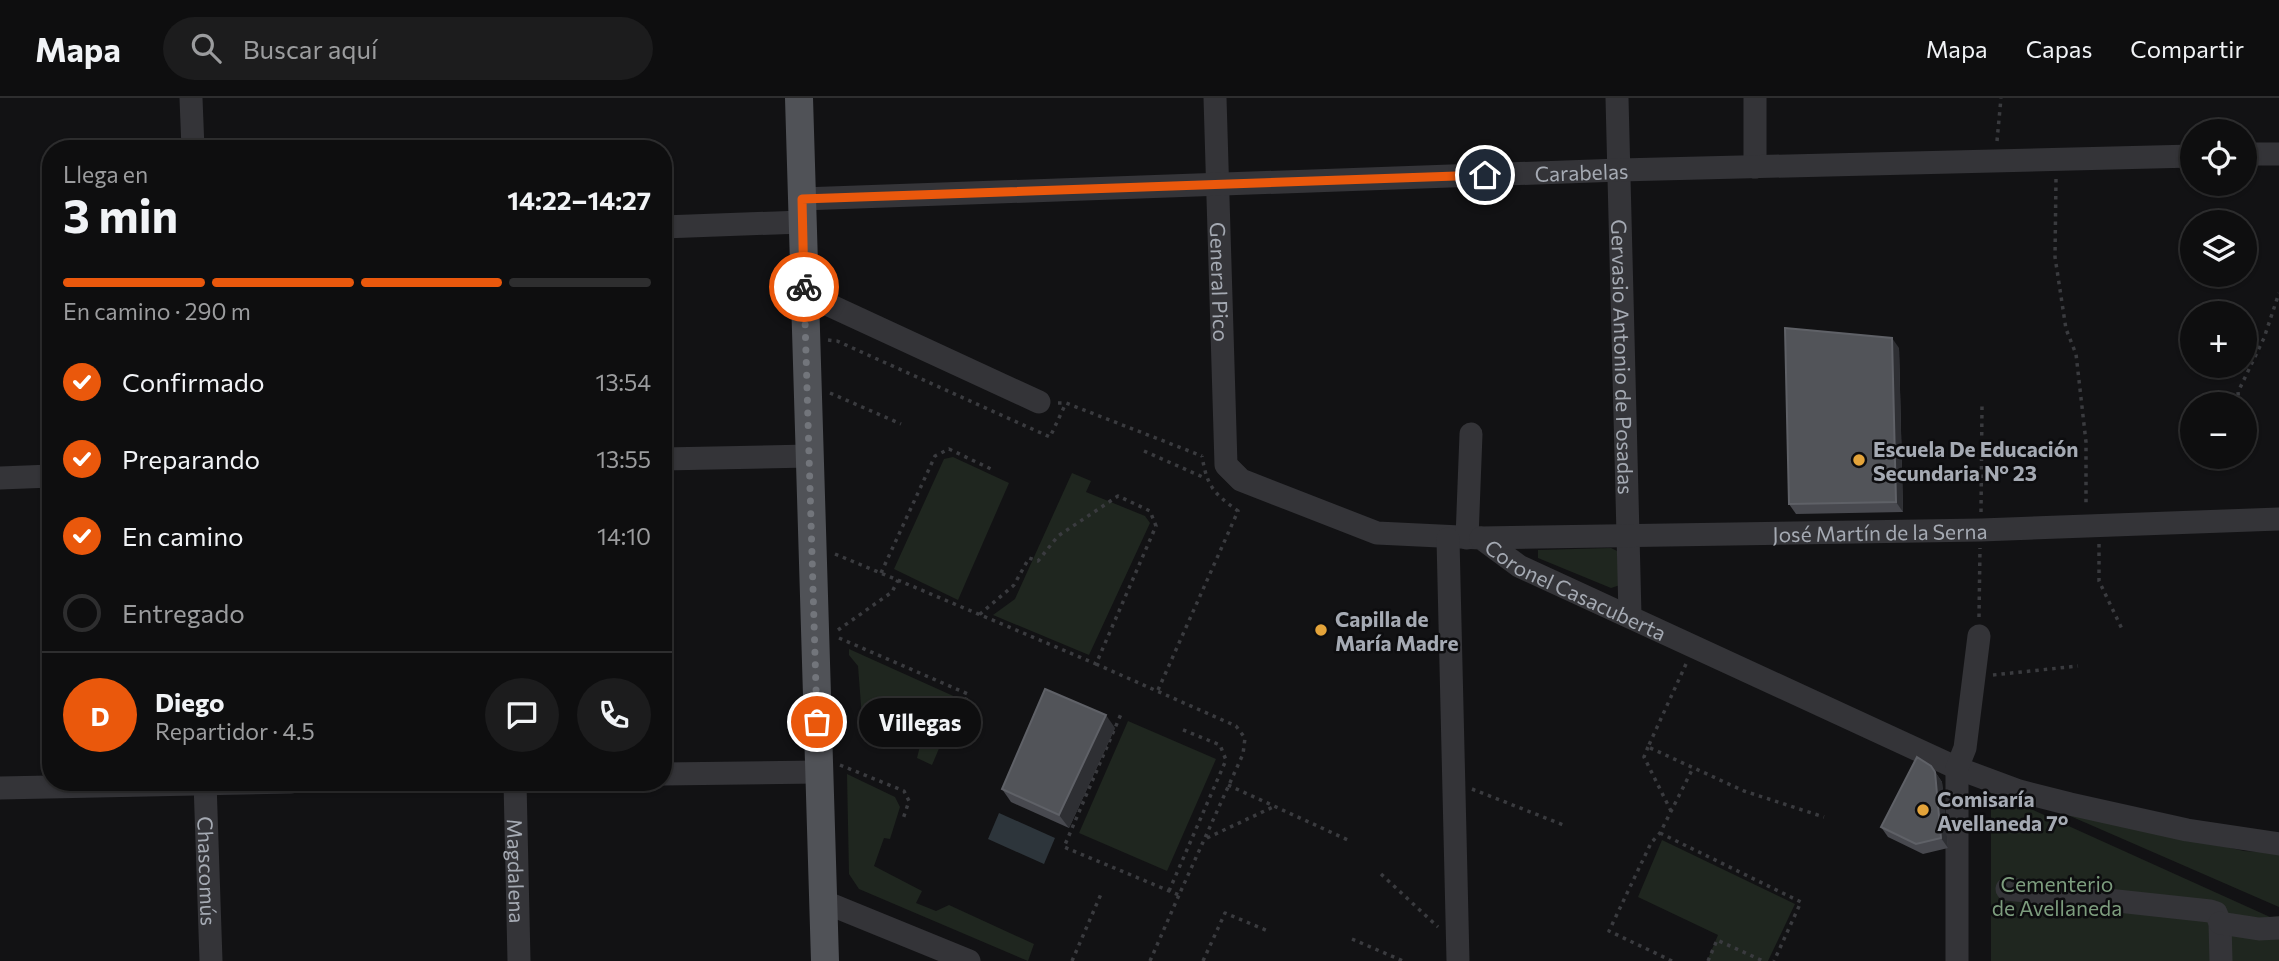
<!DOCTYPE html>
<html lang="es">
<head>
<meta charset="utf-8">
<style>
  :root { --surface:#0e0e0f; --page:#1c1c1d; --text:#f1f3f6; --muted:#9b9c9e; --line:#2e2e2f; --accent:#ea580c }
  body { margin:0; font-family:Commissioner,sans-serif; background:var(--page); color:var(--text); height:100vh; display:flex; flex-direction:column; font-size:26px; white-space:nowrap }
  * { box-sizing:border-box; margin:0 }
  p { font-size:23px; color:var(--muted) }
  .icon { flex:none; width:38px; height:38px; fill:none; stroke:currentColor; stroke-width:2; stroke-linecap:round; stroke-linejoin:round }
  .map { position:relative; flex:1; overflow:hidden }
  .panel { position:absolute; left:42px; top:42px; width:630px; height:651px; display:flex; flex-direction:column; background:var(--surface); border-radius:28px; box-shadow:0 2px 5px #0004,0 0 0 2px var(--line) }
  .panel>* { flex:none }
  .tools { position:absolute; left:2180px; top:21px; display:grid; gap:14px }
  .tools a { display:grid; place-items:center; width:77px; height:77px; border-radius:50%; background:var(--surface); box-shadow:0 2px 5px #0004,0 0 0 2px var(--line); font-size:35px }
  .pin { position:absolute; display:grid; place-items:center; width:60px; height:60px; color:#fff; margin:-30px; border:4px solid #fff; border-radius:50%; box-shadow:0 2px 7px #0007 }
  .courier { position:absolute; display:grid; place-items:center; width:70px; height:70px; margin:-35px; border:5px solid #ea580c; border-radius:50%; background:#fff; color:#222; box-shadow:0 2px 9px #0007 }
  .bubble { position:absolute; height:49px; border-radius:24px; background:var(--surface); box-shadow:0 2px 5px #0004,0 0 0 2px var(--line); font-size:23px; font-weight:700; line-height:49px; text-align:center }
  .summary em { font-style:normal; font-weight:700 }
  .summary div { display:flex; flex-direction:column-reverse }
  .summary { display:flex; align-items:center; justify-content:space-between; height:119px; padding:0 21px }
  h1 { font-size:46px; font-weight:700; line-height:52px }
  .bar { display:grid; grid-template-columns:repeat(4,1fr); gap:10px 7px; align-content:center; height:84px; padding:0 21px }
  .bar i { height:9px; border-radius:5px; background:var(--line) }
  .bar .active { background:var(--accent) }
  .bar p { grid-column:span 4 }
  .line { display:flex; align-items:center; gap:18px; padding:0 21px; border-top:2px solid var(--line) }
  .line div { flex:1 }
  .round { display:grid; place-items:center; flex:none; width:74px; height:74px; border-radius:37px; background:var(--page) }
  ol { padding:0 21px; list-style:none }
  li { display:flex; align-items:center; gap:21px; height:77px }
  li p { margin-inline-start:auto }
  li .icon { padding:7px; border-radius:50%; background:var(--accent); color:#fff; stroke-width:4 }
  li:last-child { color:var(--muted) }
  li i { width:38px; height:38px; border:4px solid var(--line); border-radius:50% }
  header { display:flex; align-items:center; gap:42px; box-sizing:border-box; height:98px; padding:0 35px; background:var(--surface); border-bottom:2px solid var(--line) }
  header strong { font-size:33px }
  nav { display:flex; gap:38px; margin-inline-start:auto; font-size:24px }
  .search { width:490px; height:63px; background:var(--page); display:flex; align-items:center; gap:18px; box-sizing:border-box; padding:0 24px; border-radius:38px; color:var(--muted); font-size:26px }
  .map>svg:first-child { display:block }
  .green { fill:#1f261f }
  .water { fill:#2d353b }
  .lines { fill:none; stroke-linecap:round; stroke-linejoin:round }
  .path { stroke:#3a3b3f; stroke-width:3.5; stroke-dasharray:3.5 5; stroke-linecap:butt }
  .minor { stroke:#343438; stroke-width:23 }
  .major { stroke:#505257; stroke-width:28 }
  .wall { fill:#48494f }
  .shaded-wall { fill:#2e2f33 }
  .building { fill:#525459; stroke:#5f6167; stroke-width:2 }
  .done { stroke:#72757b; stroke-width:7; stroke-dasharray:0 12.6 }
  .route { stroke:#ea580c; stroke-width:9 }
  .poi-dot { fill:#e4a43a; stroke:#0d0d0f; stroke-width:2.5 }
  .labels { text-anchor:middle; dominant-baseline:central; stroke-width:5; stroke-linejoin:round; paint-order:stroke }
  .street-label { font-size:21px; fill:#a5aab3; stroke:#0d0d0f }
  .poi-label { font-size:21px; font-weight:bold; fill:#a5aab3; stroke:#0d0d0f; text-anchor:start }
  .park-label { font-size:21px; fill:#7d9d7e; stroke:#0d0d0f }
</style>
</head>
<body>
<header>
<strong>Mapa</strong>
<div class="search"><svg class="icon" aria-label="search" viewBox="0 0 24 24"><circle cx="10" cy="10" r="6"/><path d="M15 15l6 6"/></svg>Buscar aquí</div>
<nav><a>Mapa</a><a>Capas</a><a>Compartir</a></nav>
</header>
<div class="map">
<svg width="2279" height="863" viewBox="0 0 2279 863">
  <rect width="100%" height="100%" fill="#121214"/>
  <!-- green -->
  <g class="green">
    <polygon points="953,359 1009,385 958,502 894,471 944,361"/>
    <polygon points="1072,375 1091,383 1086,394 1145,418 1150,425 1089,557 993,517 1015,501"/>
    <polygon points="1611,450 1617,453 1620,487 1611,490 1538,460 1538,452"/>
    <polygon points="849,551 960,601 932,667 917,660 920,648 862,620 858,568 849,557"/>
    <polygon points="1128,623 1216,661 1167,773 1079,735"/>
    <polygon points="847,676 895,699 900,709 890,741 884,740 874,768 922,793 916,805 936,813 949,807 1034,846 1028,863 859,791 849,776"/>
    <polygon points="1991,693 2270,819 2279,818 2279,863 1991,863"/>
    <polygon points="2038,704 2244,753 2279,755 2279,809"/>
    <polygon points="1662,742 1795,806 1768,863 1707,863 1718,837 1638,799"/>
  </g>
  <!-- water -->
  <polygon class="water" points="999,715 1055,740 1044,766 988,741"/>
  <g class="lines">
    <!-- path -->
    <g class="path">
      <polyline points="1997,43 2001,0"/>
      <polyline points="2056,81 2055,159 2066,231 2076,256 2086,344 2086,409"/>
      <polyline points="828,242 837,243 1050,339 1066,305"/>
      <polyline points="830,295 901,326"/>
      <polyline points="1058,305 1066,305 1202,358"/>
      <polyline points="2239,306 2238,294 2264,240 2279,195"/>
      <polyline points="1144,353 1205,380"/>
      <polyline points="1981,414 1982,308"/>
      <polyline points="2099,446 2099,483 2122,531"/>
      <path d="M835 456C922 492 1009 529 1096 566L1156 428 1150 413 1118 398 1058 438 1038 463 1029 460 1014 487 979 517"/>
      <polyline points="881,475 935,358 949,351 991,371"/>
      <polyline points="1979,519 1980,450"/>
      <polyline points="838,532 892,494 898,482"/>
      <polyline points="839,540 968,596 953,635"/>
      <polyline points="1096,566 1236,628 1245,640 1243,656 1179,797 1064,749 1121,616"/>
      <polyline points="1686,566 1648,649 1744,693 1824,719"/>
      <polyline points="1993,577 2078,568"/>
      <path d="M1158 592 1238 413C1213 395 1207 388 1202 358"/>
      <polyline points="1648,649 1644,659 1671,713"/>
      <polyline points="840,667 904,693 909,703 903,721"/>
      <polyline points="1228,687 1348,742"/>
      <polyline points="1472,691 1566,728"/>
      <polyline points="1660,735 1801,804 1774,863"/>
      <polyline points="1207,740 1273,709"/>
      <polyline points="1381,776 1438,829"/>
      <polyline points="1169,793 1226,662 1220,647 1181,631"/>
      <polyline points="1352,841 1403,863"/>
      <polyline points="1072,863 1101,796"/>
      <polyline points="1150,863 1179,797"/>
      <polyline points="1203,863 1225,815 1268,833"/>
      <polyline points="1672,863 1609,833 1651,745 1660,735 1693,670"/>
      <polyline points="1708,863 1717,842 1763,863"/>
    </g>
    <!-- minor -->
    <g class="minor">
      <polyline points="191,0 193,51"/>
      <path id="s1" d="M1215 0 1226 367 1241 382 1377 435 1481 440 1519 468 1957 670 2019 693 2070 706 2187 732 2279 746"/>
      <path id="s2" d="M1617 0 1630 517"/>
      <polyline points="2245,56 2279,56"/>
      <polyline points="1755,69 1755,0"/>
      <path id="s3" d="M802 101 1620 72 2193 58"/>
      <polyline points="663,129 802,124"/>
      <polyline points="805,201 829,207 1039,304"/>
      <polyline points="663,361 809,358"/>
      <polyline points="0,380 51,378"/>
      <polyline points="1467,440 1471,336"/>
      <path id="s4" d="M1481 440 1981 432 2279 421"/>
      <polyline points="1448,441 1458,863"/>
      <polyline points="663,676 818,674"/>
      <path id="s5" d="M205 684 211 863"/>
      <path id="s6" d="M515 684 519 863"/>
      <polyline points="0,690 291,684"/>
      <polyline points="2007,791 2210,813 2216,815 2220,825 2221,863"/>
      <polyline points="822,803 969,863"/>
      <polyline points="2220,825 2259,831 2279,830"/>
      <polyline points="1957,863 1957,670 1965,650 1979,538"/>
    </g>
    <!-- major -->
    <polyline class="major" points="799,0 825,863"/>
  </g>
  <!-- wall -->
  <g class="wall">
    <polygon points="1899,250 1903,414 1796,416 1789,406"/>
    <polygon points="1115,630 1069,730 1011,704 1002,691"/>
    <polygon points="1931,668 1942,684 1948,750 1923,756 1888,739 1881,729"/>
  </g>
  <!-- shaded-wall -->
  <g class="shaded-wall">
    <polygon points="1892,240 1899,250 1903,414 1896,404"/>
    <polygon points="1106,617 1115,630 1069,730 1059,717"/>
    <polygon points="1931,668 1942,684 1948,750 1941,740"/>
  </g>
  <!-- building -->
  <g class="building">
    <polygon points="1785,230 1892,240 1896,404 1789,406"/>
    <polygon points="1045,591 1106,617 1059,717 1002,691"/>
    <polygon points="1917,659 1931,668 1935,674 1941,740 1916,746 1881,729"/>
  </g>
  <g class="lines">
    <!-- done -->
    <polyline class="done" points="804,189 817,624"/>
    <!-- route -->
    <polyline class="route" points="804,189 802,101 1485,77"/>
  </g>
  <!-- markers -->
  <g class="poi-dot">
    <circle cx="1859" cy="362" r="7"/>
    <circle cx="1321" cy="532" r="7"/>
    <circle cx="1923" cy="712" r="7"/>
  </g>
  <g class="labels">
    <!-- street labels -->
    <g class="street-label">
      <text stroke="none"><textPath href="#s3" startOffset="780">Carabelas</textPath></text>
      <text stroke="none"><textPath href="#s1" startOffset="184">General Pico</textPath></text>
      <text stroke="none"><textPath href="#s2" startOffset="259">Gervasio Antonio de Posadas</textPath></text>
      <text stroke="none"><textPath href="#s4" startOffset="399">José Martín de la Serna</textPath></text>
      <text stroke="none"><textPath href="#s1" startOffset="747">Coronel Casacuberta</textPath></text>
      <text stroke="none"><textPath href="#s5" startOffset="89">Chascomús</textPath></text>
      <text stroke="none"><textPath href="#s6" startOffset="89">Magdalena</textPath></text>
    </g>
    <!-- poi labels -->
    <g class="poi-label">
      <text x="1873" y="350">Escuela De Educación<tspan x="1873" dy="24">Secundaria Nº 23</tspan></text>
      <text x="1335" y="520">Capilla de<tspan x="1335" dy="24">María Madre</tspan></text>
      <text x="1937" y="700">Comisaría<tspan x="1937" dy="24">Avellaneda 7°</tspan></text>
    </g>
    <!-- park labels -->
    <g class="park-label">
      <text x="2057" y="785">Cementerio<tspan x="2057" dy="24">de Avellaneda</tspan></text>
    </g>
  </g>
</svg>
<div class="tools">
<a><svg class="icon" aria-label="locate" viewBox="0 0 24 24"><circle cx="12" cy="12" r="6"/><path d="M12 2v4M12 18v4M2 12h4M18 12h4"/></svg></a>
<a><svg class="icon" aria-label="layers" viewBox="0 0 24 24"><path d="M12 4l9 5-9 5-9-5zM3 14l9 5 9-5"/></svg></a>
<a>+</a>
<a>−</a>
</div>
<div class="pin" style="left:817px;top:624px;background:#ea580c"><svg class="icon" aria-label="bag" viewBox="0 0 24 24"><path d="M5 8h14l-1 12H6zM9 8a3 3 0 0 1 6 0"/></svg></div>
<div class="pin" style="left:1485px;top:77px;background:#1f2937"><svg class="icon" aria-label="home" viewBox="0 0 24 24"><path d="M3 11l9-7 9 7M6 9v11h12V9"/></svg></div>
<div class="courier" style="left:804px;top:189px"><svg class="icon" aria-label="bike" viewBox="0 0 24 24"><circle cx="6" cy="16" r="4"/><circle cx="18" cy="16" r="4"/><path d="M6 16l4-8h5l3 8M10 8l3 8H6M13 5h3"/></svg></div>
<div class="bubble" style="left:859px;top:600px;width:122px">Villegas</div>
<section class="panel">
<div class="summary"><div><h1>3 min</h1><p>Llega en</p></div><em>14:22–14:27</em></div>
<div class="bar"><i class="active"></i><i class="active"></i><i class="active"></i><i></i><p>En camino · 290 m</p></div>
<ol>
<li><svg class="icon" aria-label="check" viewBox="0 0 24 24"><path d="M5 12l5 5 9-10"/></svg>Confirmado<p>13:54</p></li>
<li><svg class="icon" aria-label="check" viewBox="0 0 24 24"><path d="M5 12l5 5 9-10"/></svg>Preparando<p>13:55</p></li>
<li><svg class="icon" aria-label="check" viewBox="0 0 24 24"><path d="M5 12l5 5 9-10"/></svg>En camino<p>14:10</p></li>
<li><i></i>Entregado</li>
</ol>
<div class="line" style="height:126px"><b class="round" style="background:var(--accent);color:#fff">D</b><div><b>Diego</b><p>Repartidor · 4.5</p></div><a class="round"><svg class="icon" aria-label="chat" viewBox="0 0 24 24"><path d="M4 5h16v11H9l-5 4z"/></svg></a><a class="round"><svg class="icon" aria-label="phone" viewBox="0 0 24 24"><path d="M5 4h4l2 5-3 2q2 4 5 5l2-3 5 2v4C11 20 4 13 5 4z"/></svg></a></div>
</section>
</div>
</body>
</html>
